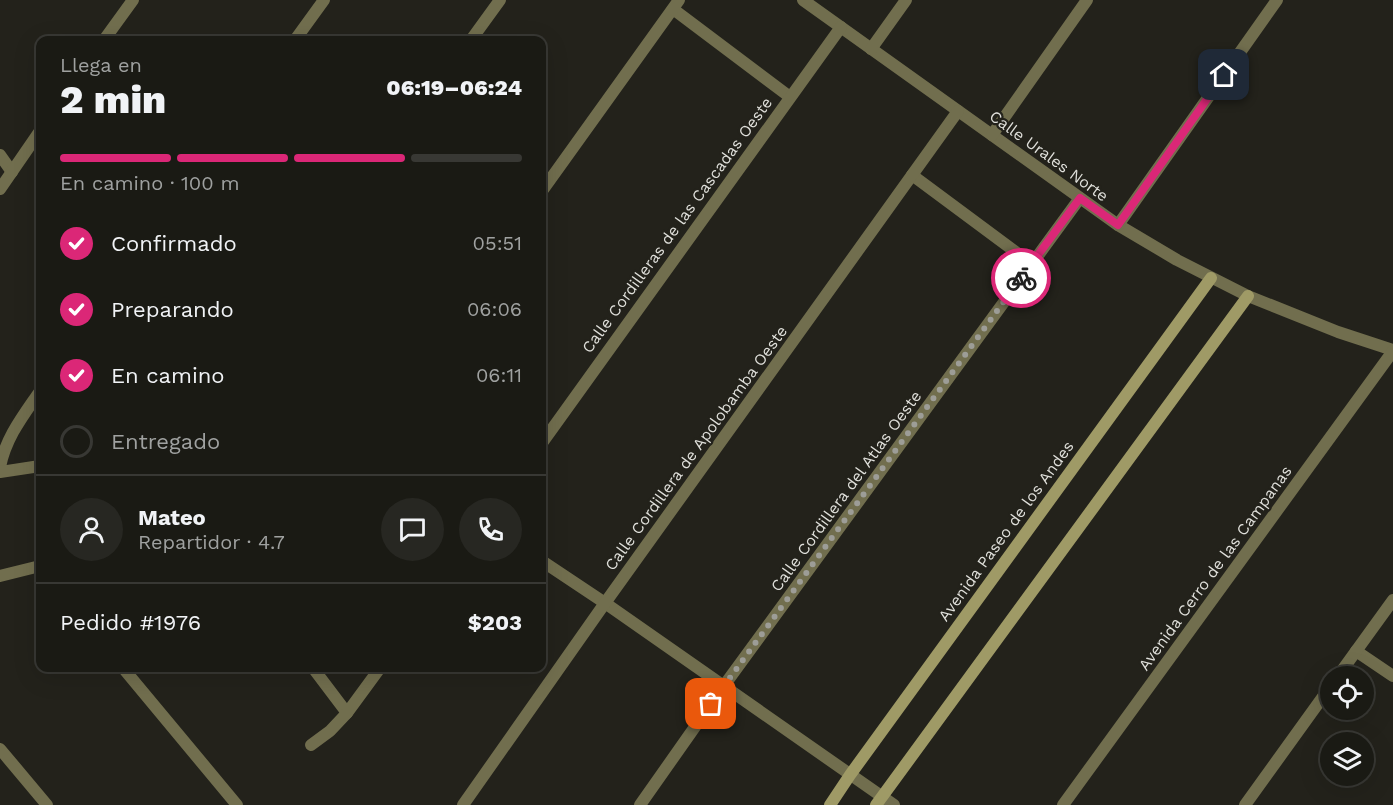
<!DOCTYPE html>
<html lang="es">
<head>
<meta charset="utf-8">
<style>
  :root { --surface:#1a1a14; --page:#272722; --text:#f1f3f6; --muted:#9fa1a0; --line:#383834; --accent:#db2777 }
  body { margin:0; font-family:"Work Sans",sans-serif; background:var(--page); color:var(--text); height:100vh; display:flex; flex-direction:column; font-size:22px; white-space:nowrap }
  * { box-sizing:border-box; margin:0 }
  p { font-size:20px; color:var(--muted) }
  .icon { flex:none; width:33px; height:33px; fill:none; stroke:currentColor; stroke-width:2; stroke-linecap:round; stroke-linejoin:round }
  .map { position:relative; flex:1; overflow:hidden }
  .details { position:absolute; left:36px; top:36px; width:510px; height:636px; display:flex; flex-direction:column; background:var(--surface); border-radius:12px; box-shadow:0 6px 24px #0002,0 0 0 2px var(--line) }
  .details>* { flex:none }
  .tools { position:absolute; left:1320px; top:666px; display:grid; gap:12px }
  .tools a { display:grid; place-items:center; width:54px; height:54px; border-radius:50%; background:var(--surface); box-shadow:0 6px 24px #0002,0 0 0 2px var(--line); font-size:30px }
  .pin { position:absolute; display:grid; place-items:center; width:51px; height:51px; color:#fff; margin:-26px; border-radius:12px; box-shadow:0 3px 9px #0006 }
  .courier { position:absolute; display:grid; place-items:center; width:60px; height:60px; margin:-30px; border:4px solid #db2777; border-radius:50%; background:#fff; color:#222; box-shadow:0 2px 8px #0007 }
  .head em { font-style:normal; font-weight:800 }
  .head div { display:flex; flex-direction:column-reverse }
  .head { display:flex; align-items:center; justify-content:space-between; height:102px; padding:0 24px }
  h1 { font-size:39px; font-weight:800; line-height:45px }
  .bar { display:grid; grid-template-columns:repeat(4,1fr); gap:9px 6px; align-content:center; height:72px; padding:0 24px }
  .bar i { height:8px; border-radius:4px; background:var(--line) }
  .bar .current { background:var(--accent) }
  .bar p { grid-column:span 4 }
  .line { display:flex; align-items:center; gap:15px; padding:0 24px; border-top:2px solid var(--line) }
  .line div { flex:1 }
  .round { display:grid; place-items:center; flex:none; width:63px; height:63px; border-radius:32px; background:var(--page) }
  ol { padding:0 24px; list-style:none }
  li { display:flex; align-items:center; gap:18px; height:66px }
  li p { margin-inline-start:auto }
  li .icon { padding:6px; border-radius:50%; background:var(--accent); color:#fff; stroke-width:4 }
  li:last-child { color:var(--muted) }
  li i { width:33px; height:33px; border:3px solid var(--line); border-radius:50% }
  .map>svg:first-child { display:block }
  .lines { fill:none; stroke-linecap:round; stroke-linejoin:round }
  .street { stroke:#716e4e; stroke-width:12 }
  .secondary { stroke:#9f9a66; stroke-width:12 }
  .done { stroke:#9d9d97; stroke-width:6; stroke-dasharray:0 10.8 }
  .route { stroke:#db2777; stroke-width:8 }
  .labels { text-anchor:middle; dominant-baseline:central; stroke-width:4.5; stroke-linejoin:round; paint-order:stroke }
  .street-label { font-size:16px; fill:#dfdfda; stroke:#23221b }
</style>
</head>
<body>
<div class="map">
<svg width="1393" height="805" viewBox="0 0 1393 805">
  <rect width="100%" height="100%" fill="#23221b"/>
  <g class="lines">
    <!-- street -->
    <g class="street">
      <polyline points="803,0 1118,225 1177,260 1248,296 1338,332 1393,350"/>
      <polyline points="673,9 790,97"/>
      <polyline points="104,40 133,0"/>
      <polyline points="295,40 324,0"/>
      <polyline points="471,40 500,0"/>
      <polyline points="871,49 906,0"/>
      <polyline points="992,135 1087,0"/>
      <polyline points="0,155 12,172"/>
      <polyline points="912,175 1032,264"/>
      <polyline points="0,189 40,131"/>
      <polyline points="542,191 679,0"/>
      <polyline points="1118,225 1277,0"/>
      <polyline points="542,443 841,27"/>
      <path d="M0 467C6 437 23 416 40 391"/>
      <polyline points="0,472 40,466"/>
      <polyline points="542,561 605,603 894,805"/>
      <polyline points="0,576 40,566"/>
      <polyline points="1356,651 1393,676"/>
      <polyline points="123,668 237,805"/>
      <polyline points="313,668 347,713"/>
      <polyline points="1338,676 1393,600"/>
      <polyline points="311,745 330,731 347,713 380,668"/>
      <polyline points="0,749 47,805"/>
      <polyline points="463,805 605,603 958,111"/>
      <polyline points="640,805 723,687 1080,198"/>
      <polyline points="1063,805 1393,351"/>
      <polyline points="1245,805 1330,687"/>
    </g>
    <!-- secondary -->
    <g class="secondary">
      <polyline points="830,805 850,775 1211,278"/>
      <polyline points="876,805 1248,296"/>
    </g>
  </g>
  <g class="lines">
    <!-- done -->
    <polyline class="done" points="711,704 1021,278"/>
    <!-- route -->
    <polyline class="route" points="1021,278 1080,198 1118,225 1224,75"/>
  </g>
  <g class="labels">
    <!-- street labels -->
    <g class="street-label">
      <text transform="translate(1049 156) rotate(36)">Calle Urales Norte</text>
      <text transform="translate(677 225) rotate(-54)">Calle Cordilleras de las Cascadas Oeste</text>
      <text transform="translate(696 448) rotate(-54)">Calle Cordillera de Apolobamba Oeste</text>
      <text transform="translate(846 491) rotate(-54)">Calle Cordillera del Atlas Oeste</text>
      <text transform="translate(1006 531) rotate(-54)">Avenida Paseo de los Andes</text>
      <text transform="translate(1215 568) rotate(-54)">Avenida Cerro de las Campanas</text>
    </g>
  </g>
</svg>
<div class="tools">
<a><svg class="icon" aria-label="locate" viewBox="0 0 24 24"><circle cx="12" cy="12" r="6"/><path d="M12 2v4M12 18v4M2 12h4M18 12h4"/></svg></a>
<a><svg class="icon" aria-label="layers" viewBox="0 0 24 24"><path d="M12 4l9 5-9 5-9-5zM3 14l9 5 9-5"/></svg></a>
</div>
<div class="pin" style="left:711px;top:704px;background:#ea580c"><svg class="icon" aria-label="bag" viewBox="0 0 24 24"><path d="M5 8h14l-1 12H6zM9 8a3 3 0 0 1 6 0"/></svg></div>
<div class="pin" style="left:1224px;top:75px;background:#1f2937"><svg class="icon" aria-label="home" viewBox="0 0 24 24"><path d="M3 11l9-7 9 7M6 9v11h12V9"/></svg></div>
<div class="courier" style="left:1021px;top:278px"><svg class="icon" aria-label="bike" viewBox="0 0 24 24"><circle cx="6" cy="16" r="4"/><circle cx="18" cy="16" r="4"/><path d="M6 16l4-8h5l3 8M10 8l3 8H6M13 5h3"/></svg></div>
<section class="details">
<div class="head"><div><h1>2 min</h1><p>Llega en</p></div><em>06:19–06:24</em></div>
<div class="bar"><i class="current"></i><i class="current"></i><i class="current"></i><i></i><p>En camino · 100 m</p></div>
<ol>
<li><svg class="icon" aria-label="check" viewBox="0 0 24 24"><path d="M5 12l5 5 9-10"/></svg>Confirmado<p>05:51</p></li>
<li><svg class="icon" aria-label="check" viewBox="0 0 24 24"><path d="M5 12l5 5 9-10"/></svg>Preparando<p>06:06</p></li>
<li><svg class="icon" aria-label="check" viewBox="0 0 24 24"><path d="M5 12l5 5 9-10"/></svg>En camino<p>06:11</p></li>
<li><i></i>Entregado</li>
</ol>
<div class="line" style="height:108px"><a class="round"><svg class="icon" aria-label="person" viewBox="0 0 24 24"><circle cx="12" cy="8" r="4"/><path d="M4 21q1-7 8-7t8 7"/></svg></a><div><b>Mateo</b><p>Repartidor · 4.7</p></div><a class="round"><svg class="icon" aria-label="chat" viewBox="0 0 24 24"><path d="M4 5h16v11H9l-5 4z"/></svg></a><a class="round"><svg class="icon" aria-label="phone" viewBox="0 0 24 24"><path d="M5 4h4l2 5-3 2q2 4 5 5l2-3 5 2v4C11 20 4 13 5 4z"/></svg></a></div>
<div class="line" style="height:78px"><div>Pedido #1976</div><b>$203</b></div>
</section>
</div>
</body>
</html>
